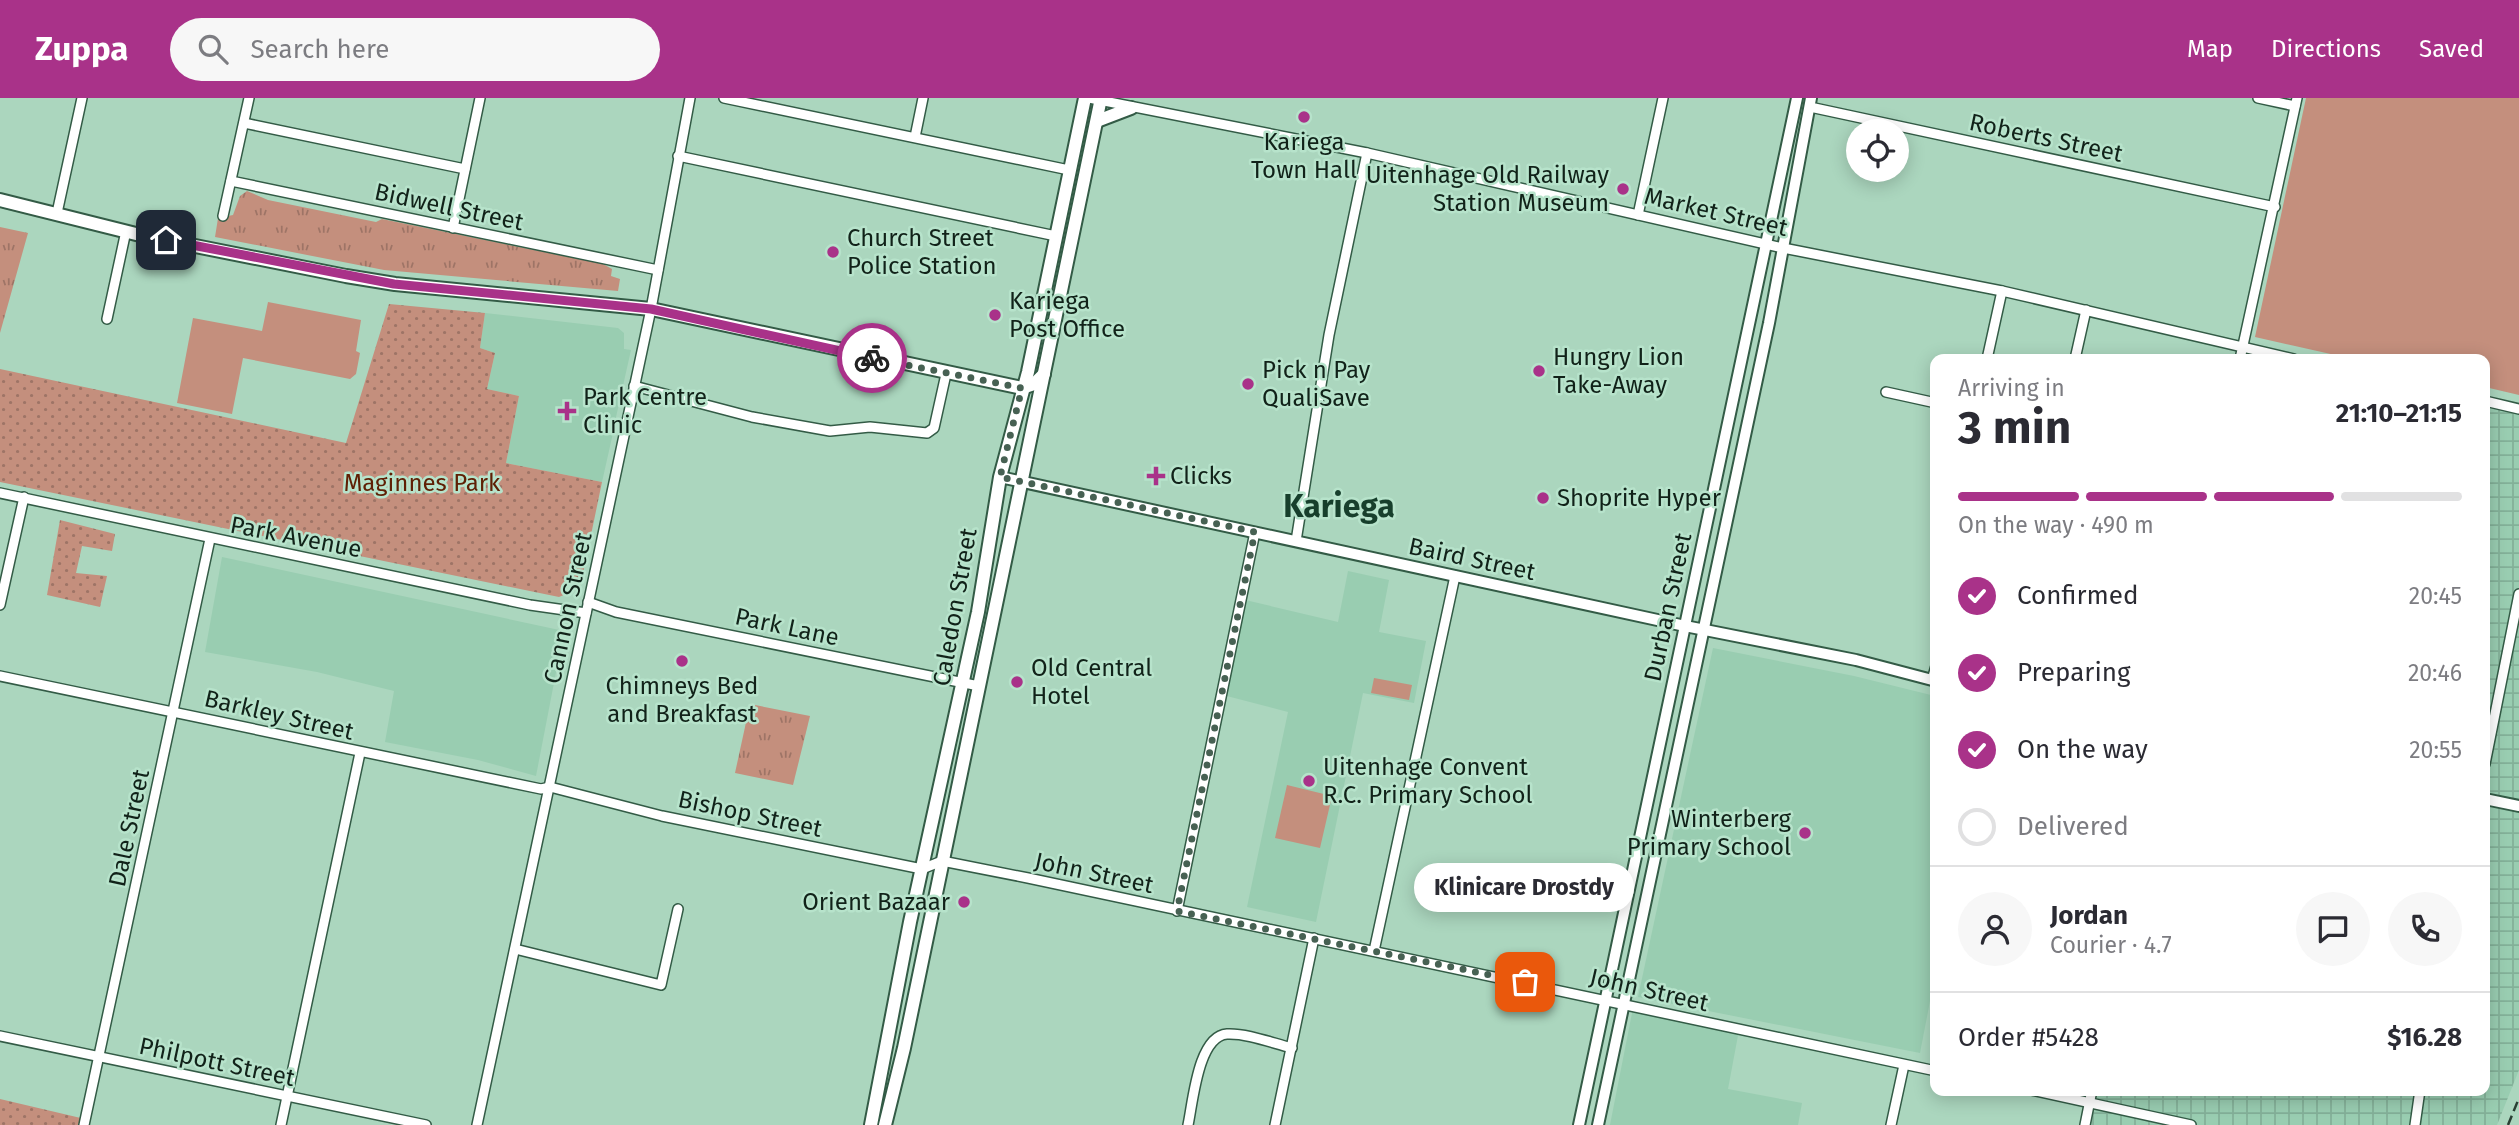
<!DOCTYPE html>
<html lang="en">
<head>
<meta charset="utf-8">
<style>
  :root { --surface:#fff; --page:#f7f7f7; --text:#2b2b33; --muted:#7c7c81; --line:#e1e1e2; --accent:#a93289 }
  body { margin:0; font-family:"Fira Sans",sans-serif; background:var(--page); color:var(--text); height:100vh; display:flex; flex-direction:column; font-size:26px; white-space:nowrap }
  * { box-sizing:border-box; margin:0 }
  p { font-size:23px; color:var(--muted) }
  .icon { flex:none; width:38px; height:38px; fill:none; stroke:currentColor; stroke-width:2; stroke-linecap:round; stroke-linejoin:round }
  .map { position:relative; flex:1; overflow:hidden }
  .drawer { position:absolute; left:1930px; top:256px; width:560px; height:742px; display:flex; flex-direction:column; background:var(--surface); border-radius:14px; box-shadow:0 4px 18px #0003 }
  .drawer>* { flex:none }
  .controls { position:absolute; left:1846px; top:21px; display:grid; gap:14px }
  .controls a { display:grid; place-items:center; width:63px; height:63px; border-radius:50%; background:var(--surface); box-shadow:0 4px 18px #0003; font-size:35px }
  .pin { position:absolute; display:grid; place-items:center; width:60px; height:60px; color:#fff; margin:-30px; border-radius:14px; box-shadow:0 4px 10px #0006 }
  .courier { position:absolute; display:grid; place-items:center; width:70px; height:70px; margin:-35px; border:5px solid #a93289; border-radius:50%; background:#fff; color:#222; box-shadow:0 2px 9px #0007 }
  .bubble { position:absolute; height:49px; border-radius:24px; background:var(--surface); box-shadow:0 4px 18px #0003; font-size:23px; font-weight:700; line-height:49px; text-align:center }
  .head em { font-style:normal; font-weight:700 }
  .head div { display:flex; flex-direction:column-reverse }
  .head { display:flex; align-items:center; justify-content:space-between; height:119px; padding:0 28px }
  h1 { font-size:46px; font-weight:700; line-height:52px }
  .bar { display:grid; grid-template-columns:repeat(4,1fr); gap:10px 7px; align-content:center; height:84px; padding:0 28px }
  .bar i { height:9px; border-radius:5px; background:var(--line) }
  .bar .selected { background:var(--accent) }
  .bar p { grid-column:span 4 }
  .line { display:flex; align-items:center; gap:18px; padding:0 28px; border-top:2px solid var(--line) }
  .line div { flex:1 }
  .round { display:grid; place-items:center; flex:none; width:74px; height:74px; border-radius:37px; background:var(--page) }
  ol { padding:0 28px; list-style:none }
  li { display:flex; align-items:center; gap:21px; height:77px }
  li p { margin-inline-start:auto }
  li .icon { padding:7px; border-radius:50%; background:var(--accent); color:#fff; stroke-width:4 }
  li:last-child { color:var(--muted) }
  li i { width:38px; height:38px; border:4px solid var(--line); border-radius:50% }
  header { display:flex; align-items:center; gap:42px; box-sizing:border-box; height:98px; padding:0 35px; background:var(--accent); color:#fff }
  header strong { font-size:33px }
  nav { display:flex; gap:38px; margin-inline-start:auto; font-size:24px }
  .search { width:490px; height:63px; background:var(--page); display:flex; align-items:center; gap:18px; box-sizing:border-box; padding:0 24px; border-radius:38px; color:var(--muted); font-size:26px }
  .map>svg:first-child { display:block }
  .built { fill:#99cdb1 }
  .industrial { fill:url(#industrial-grid) }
  .grass { fill:url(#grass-tufts) }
  .park { fill:url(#park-dots) }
  .pitch { fill:#c48f7d }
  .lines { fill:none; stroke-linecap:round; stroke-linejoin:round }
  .minor-casing { stroke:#335b46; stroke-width:12 }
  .tertiary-casing { stroke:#335b46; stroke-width:14 }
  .secondary-casing { stroke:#335b46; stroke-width:16 }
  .minor { stroke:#fff; stroke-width:9 }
  .tertiary { stroke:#fff; stroke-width:10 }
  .secondary { stroke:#fff; stroke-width:12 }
  .rail { stroke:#2a3f33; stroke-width:2.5; stroke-dasharray:10 5; stroke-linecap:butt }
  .done { stroke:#476153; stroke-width:7; stroke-dasharray:0 12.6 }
  .route { stroke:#a93289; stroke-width:9 }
  .poi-dot { fill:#a93289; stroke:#b7e3cb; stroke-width:2.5 }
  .labels { text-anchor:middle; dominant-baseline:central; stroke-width:5; stroke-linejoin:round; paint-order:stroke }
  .street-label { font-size:24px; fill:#112219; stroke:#b7e3cb }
  .poi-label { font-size:24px; fill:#112219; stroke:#b7e3cb; text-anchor:start }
  .park-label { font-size:24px; fill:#5f2005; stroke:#b7e3cb }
  .district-label { font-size:32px; font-weight:bold; fill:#173f2c; stroke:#b7e3cb }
</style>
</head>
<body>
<header>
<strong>Zuppa</strong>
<div class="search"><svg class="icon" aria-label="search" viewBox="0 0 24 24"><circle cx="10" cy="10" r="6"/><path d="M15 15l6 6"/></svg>Search here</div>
<nav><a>Map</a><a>Directions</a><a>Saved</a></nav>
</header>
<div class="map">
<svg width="2519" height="1027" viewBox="0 0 2519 1027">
  <defs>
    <pattern id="industrial-grid" width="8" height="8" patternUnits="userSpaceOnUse" patternTransform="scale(1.75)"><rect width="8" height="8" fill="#99cdb1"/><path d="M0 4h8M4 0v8" fill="none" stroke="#83b098"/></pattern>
    <pattern id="grass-tufts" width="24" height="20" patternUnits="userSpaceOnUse" patternTransform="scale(1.75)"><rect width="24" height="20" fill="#c48f7d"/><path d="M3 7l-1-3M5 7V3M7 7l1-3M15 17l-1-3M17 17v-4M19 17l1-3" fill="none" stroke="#9e7466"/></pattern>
    <pattern id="park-dots" width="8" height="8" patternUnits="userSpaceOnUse" patternTransform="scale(1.75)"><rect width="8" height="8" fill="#c48f7d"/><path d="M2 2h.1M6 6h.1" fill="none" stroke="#9e7466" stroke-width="1.8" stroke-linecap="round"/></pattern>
  </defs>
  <rect width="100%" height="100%" fill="#abd6be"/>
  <!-- built -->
  <g class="built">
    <polygon points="485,215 618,230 624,235 624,251 631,252 614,328 609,328 608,334 613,335 602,384 506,365 519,298 487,291 495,255 480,250"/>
    <polygon points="222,459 564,533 536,678 478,662 385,644 394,593 317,574 205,554"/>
    <polygon points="1348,473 1389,482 1379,534 1426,543 1414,605 1363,595 1316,824 1247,809 1288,614 1223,597 1241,501 1338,524"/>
    <polygon points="1713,550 1854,578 1935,598 1936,872 1920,955 1638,899"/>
    <polygon points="1633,910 1739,932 1728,991 1802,1005 1798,1027 1610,1027"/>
  </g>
  <!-- industrial -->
  <polygon class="industrial" points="2485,303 2519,311 2519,972 2497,1027 2090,1027 2097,992 2485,992"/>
  <!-- grass -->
  <g class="grass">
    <polygon points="247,93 268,102 376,124 382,121 603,166 612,171 611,178 620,181 618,193 384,172 215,139 219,114 223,119 233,117 240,98"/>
    <polygon points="0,129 28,135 0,235"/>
    <polygon points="750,606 810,618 793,687 735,675"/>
  </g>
  <!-- park -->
  <g class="park">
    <polygon points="389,206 485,215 480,250 495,255 487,291 519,298 506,365 602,384 580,490 559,499 0,384 0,271 346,345"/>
    <polygon points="60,422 115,436 112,453 82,448 76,475 107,478 100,509 47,497"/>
    <polygon points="0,1001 85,1021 84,1027 0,1027"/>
  </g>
  <!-- pitch -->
  <g class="pitch">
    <polygon points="2306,0 2519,0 2519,297 2485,289 2485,261 2353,261 2255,239"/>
    <polygon points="268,204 361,222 356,253 360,255 356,276 350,281 243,260 232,316 177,305 193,220 262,233"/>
    <polygon points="1374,580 1412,587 1409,602 1371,595"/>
    <polygon points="1287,687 1332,698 1320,750 1275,740"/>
  </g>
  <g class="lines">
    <defs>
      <g id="minor">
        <polyline points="724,0 1069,72"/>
        <polyline points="1089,0 1367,55 1783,150 2002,193 2294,261"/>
        <polyline points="2258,0 2295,8"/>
        <polyline points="1810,9 2275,109"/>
        <polyline points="244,25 465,71"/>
        <polyline points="915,39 923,0"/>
        <polyline points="678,58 1056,138"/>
        <polyline points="231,83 658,172"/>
        <polyline points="57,115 82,0"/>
        <polyline points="1638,117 1663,0"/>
        <polyline points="223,118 249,0"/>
        <polyline points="453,130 480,0"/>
        <polyline points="107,221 126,133"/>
        <polyline points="1987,261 2002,193"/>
        <polyline points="2075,261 2086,212"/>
        <polyline points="2240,261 2297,0"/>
        <polyline points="634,288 752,319 830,333 870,329 927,335 934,330 946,276"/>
        <polyline points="1886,294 1936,305"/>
        <polyline points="2485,303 2519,311"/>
        <polyline points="0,395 530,507 586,515"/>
        <polyline points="1296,443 1329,237 1367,55"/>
        <polyline points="588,504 616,514 979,588"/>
        <polyline points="0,507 24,399"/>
        <polyline points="0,578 541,691 550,689 662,718 922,771 942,763 1028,780 1936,973"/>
        <polyline points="1932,582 1936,568"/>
        <polyline points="2485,666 2519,496"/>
        <polyline points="1177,813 1255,434"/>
        <polyline points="515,851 661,887 678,811"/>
        <polyline points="1374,853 1455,478"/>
        <polyline points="0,938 426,1027"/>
        <polyline points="2031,992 2191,1027"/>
        <polyline points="84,1027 210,441"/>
        <polyline points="281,1027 360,655"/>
        <polyline points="477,1027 651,211 690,0"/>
        <path d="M1188 1027C1193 1004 1198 938 1227 936 1247 935 1272 945 1292 950"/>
        <polyline points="1275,1027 1314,840"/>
        <polyline points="1891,1027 1904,967"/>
        <polyline points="2085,1027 2092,992"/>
        <polyline points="2415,1027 2420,992"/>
      </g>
      <g id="tertiary">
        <polyline points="1000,379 1685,528 1856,562 1936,583"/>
        <polyline points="2485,701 2519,708"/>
        <polyline points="1579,1027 1797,0"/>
        <polyline points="1598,1027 1769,225 1811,0"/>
      </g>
      <g id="secondary">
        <polyline points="1097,23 1131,10"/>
        <polyline points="0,102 140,137 346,178 395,186 651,211 1022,290 1034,286 1044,276"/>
        <polyline points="871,1027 910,824 978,514 1000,379 1028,274 1085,0"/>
        <polyline points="885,1027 904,950 1101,0"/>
      </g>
    </defs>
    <!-- minor casing -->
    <use href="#minor" class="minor-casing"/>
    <!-- tertiary casing -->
    <use href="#tertiary" class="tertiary-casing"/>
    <!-- secondary casing -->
    <use href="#secondary" class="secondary-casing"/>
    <!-- minor -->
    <use href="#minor" class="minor"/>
    <!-- tertiary -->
    <use href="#tertiary" class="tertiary"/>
    <!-- secondary -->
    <use href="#secondary" class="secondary"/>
    <!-- rail -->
    <polyline class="rail" points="2508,1027 2519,1000"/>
  </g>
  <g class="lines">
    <!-- done -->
    <polyline class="done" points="872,260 1022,290 1000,379 1255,434 1177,813 1525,884"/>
    <!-- route -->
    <polyline class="route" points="166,142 394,186 651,211 872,260"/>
  </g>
  <!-- markers -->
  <g class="poi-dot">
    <circle cx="1304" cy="19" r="7"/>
    <circle cx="1623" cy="91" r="7"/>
    <circle cx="833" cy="154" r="7"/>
    <circle cx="995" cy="217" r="7"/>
    <circle cx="1539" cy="273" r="7"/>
    <circle cx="1248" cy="286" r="7"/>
    <path d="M563.5 302.5h7v7h7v7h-7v7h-7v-7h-7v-7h7z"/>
    <path d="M1152.5 367.5h7v7h7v7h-7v7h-7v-7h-7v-7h7z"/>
    <circle cx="1543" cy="400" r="7"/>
    <circle cx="682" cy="563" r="7"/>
    <circle cx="1017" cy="584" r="7"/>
    <circle cx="1309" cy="683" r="7"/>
    <circle cx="1805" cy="735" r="7"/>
    <circle cx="964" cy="804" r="7"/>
  </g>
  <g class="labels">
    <!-- street labels -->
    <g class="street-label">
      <text transform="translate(2046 40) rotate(12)">Roberts Street</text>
      <text transform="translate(449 109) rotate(12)">Bidwell Street</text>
      <text transform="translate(1716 114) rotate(13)">Market Street</text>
      <text transform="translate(296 439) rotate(11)">Park Avenue</text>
      <text transform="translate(1472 461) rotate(12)">Baird Street</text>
      <text transform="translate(955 509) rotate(-80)">Caledon Street</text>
      <text transform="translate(1668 509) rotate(-78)">Durban Street</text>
      <text transform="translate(568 510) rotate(-78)">Cannon Street</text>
      <text transform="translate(787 529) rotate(12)">Park Lane</text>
      <text transform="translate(279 617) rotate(13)">Barkley Street</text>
      <text transform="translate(750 716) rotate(12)">Bishop Street</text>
      <text transform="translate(129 730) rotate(-78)">Dale Street</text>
      <text transform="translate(1094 775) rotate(12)">John Street</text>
      <text transform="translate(1649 892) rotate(13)">John Street</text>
      <text transform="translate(217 964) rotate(12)">Philpott Street</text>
    </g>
    <!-- poi labels -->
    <g class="poi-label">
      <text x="1304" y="44" text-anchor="middle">Kariega<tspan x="1304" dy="28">Town Hall</tspan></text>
      <text x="1609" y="77" text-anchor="end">Uitenhage Old Railway<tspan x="1609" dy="28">Station Museum</tspan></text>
      <text x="847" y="140">Church Street<tspan x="847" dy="28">Police Station</tspan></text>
      <text x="1009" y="203">Kariega<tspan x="1009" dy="28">Post Office</tspan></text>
      <text x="1553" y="259">Hungry Lion<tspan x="1553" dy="28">Take-Away</tspan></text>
      <text x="1262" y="272">Pick n Pay<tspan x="1262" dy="28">QualiSave</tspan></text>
      <text x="583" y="299">Park Centre<tspan x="583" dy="28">Clinic</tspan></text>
      <text x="1170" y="378">Clicks</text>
      <text x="1557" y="400">Shoprite Hyper</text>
      <text x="1031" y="570">Old Central<tspan x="1031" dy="28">Hotel</tspan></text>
      <text x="682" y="588" text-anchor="middle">Chimneys Bed<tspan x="682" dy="28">and Breakfast</tspan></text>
      <text x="1323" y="669">Uitenhage Convent<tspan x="1323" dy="28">R.C. Primary School</tspan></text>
      <text x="1791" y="721" text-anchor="end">Winterberg<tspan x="1791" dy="28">Primary School</tspan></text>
      <text x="950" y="804" text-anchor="end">Orient Bazaar</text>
    </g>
    <!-- park labels -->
    <g class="park-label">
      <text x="422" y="385">Maginnes Park</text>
    </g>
    <!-- district labels -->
    <g class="district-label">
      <text x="1339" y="408">Kariega</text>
    </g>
  </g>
</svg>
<div class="controls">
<a><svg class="icon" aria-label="locate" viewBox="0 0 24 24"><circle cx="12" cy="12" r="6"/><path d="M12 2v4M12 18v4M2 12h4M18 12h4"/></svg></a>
</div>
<div class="pin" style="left:1525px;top:884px;background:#ea580c"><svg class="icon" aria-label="bag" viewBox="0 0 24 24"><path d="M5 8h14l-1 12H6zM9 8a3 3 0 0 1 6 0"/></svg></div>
<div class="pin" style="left:166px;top:142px;background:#1f2937"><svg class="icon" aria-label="home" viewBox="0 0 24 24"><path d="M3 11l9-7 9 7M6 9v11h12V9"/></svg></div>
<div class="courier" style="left:872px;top:260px"><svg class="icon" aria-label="bike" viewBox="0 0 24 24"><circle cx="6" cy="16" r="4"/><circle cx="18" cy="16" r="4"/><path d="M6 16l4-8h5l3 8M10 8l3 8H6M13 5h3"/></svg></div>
<div class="bubble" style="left:1414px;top:765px;width:220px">Klinicare Drostdy</div>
<section class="drawer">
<div class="head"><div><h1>3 min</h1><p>Arriving in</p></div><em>21:10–21:15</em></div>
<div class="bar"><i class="selected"></i><i class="selected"></i><i class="selected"></i><i></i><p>On the way · 490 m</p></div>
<ol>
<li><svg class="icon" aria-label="check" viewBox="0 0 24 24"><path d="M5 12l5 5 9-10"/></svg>Confirmed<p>20:45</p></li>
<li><svg class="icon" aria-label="check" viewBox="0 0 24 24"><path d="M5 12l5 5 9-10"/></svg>Preparing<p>20:46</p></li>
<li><svg class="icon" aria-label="check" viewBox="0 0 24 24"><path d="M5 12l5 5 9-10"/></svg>On the way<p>20:55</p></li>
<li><i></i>Delivered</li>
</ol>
<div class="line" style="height:126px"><a class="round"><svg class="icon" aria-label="person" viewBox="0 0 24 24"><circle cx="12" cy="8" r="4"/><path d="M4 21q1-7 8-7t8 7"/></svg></a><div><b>Jordan</b><p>Courier · 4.7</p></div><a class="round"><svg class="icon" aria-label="chat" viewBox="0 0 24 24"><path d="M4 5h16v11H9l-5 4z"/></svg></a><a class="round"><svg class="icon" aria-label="phone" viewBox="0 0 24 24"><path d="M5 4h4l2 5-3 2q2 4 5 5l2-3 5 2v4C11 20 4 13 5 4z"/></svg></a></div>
<div class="line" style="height:91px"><div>Order #5428</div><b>$16.28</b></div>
</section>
</div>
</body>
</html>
